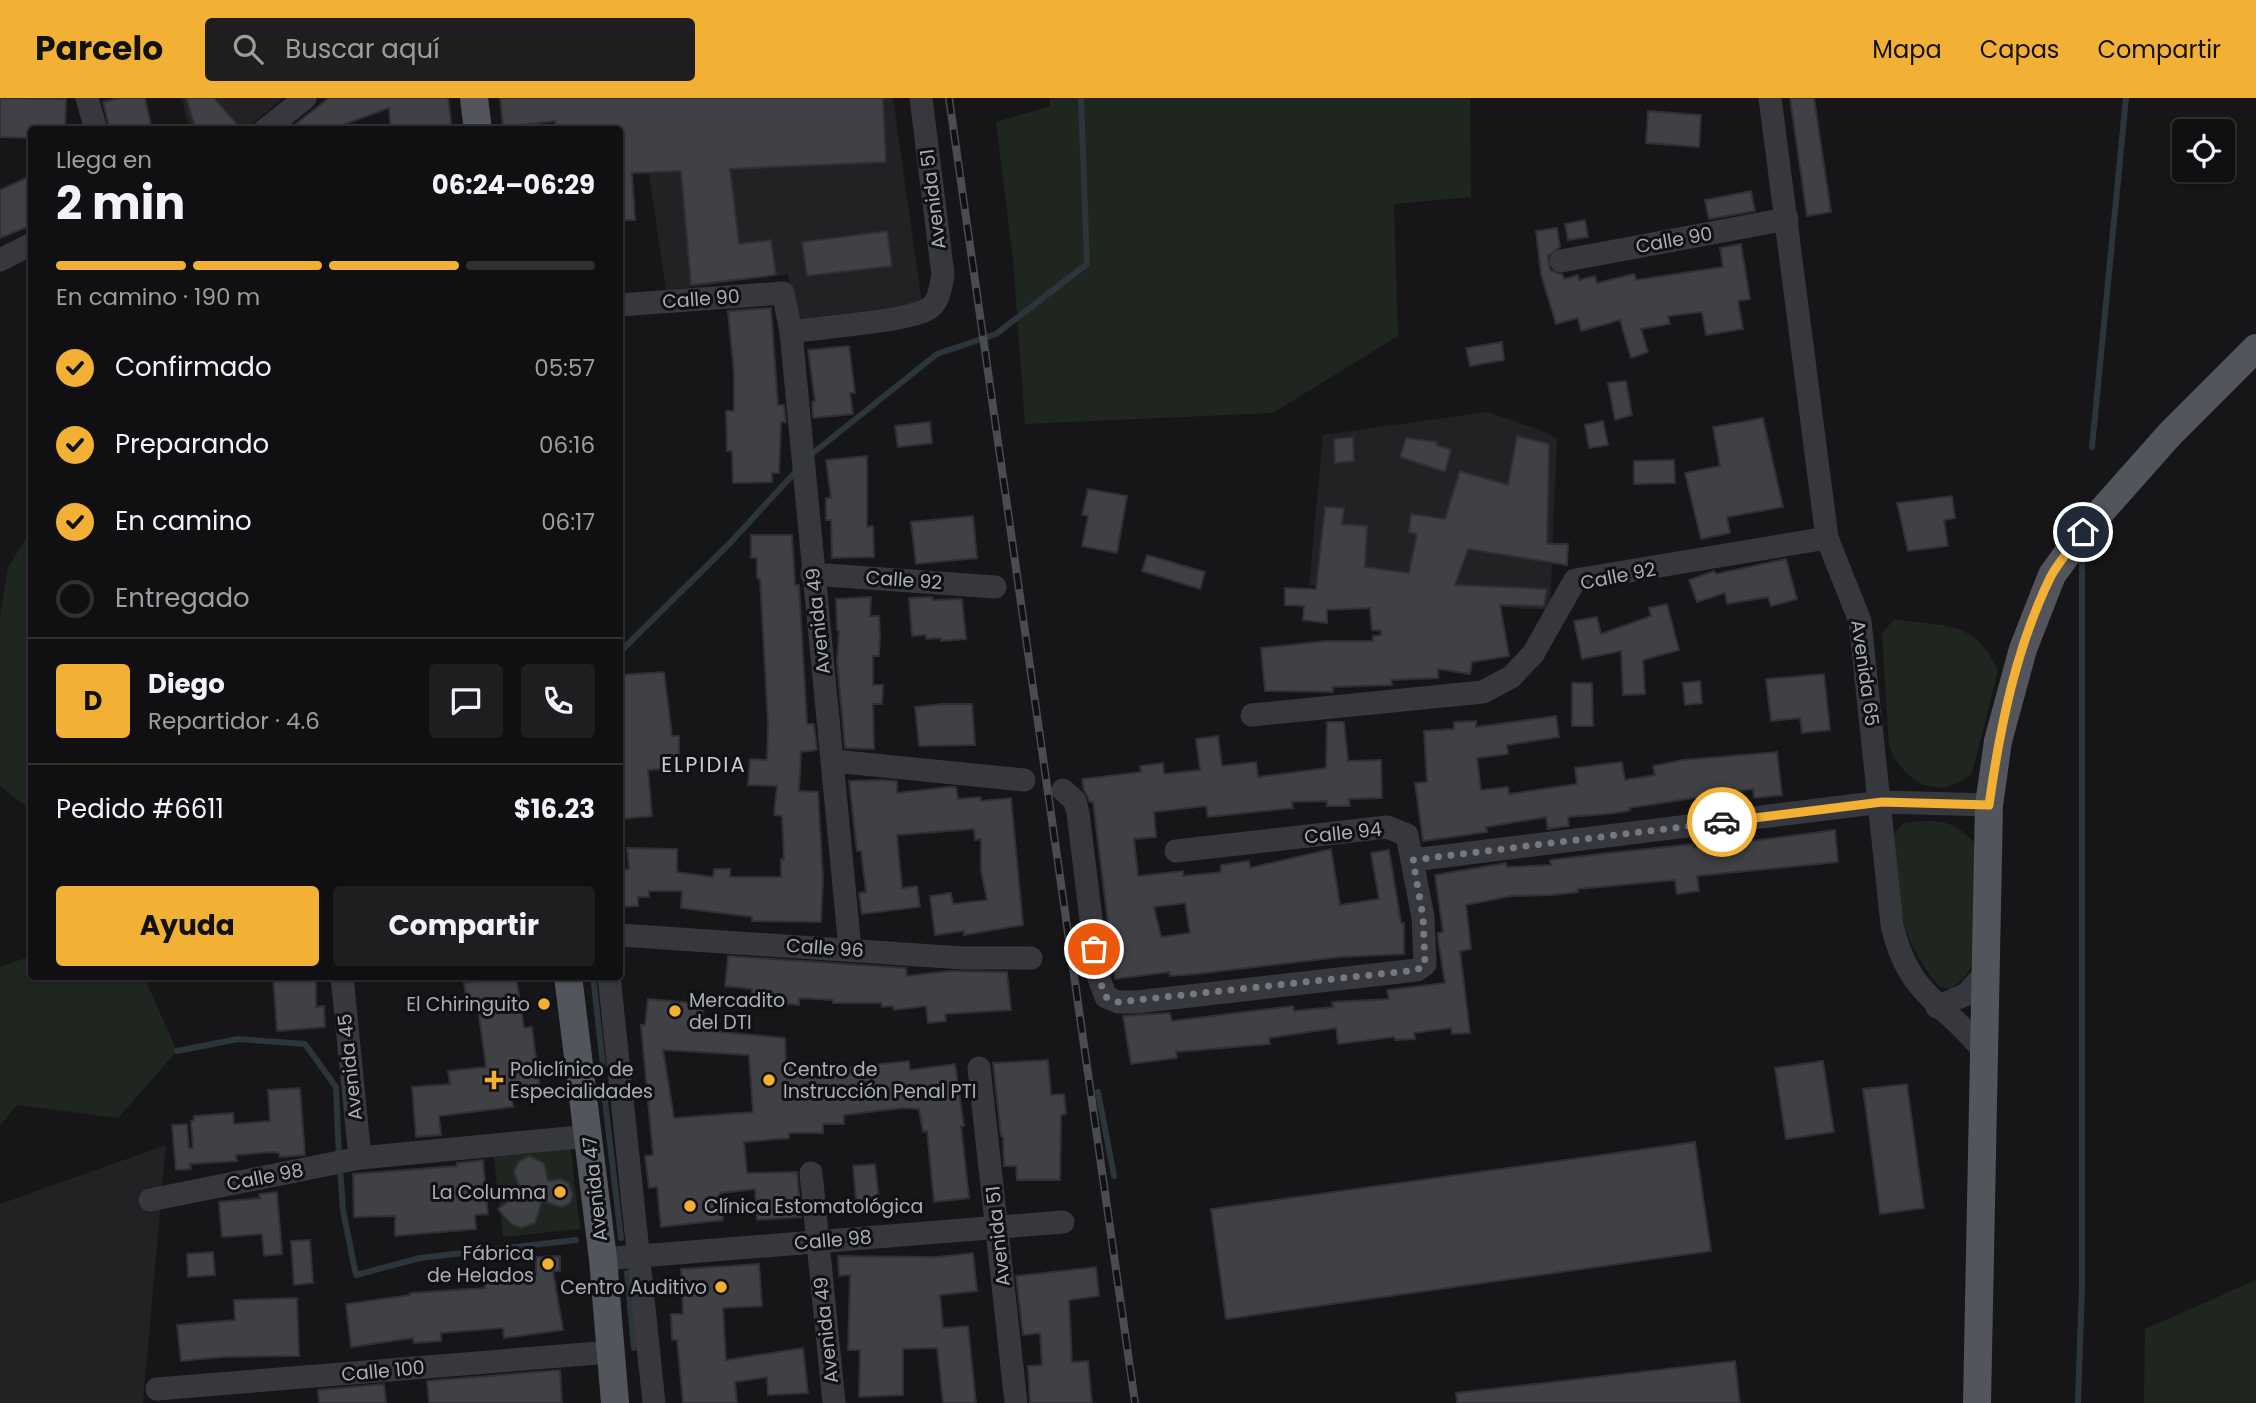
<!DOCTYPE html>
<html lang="es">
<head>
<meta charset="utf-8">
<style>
  :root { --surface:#101012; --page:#1e1e20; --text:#f1f3f6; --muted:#9c9d9f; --line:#303032; --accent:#f2b134 }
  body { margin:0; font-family:Poppins,sans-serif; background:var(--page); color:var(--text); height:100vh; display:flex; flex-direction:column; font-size:26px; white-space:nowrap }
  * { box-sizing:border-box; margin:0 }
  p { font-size:23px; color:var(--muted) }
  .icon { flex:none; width:38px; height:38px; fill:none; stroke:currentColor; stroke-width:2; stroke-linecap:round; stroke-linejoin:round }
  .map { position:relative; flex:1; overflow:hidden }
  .drawer { position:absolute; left:28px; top:28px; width:595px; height:854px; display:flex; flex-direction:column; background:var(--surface); border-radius:7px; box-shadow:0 2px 5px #0004,0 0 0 2px var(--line) }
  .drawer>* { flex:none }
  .controls { position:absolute; left:2172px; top:21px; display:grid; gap:14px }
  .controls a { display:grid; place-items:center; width:63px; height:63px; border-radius:7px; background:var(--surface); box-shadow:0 2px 5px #0004,0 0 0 2px var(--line); font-size:35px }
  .pin { position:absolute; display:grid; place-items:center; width:60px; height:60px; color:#fff; margin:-30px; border:4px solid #fff; border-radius:50%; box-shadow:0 2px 7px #0007 }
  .courier { position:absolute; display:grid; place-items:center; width:70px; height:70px; margin:-35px; border:5px solid #f2b134; border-radius:50%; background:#fff; color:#222; box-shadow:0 2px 9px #0007 }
  .overview em { font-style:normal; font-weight:700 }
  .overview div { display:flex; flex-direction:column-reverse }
  .overview { display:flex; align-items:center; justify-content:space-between; height:119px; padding:0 28px }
  h1 { font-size:46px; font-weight:700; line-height:52px }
  .bar { display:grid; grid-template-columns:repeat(4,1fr); gap:10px 7px; align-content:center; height:84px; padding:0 28px }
  .bar i { height:9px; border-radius:5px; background:var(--line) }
  .bar .selected { background:var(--accent) }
  .bar p { grid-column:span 4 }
  .line { display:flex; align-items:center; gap:18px; padding:0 28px; border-top:2px solid var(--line) }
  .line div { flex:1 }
  .round { display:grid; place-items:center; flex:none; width:74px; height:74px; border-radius:7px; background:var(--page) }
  ol { padding:0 28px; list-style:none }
  li { display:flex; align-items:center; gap:21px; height:77px }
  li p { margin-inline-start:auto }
  li .icon { padding:7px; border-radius:50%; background:var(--accent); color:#111; stroke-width:4 }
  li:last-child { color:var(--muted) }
  li i { width:38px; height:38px; border:4px solid var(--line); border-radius:50% }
  .button { display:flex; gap:14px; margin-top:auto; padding:14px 28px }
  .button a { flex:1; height:80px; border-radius:7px; background:var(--accent); color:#111; font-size:28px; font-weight:700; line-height:80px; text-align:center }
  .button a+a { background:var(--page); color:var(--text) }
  header { display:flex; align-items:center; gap:42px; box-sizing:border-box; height:98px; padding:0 35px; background:var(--accent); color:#111 }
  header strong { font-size:33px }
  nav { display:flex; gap:38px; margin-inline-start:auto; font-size:24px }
  .search { width:490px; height:63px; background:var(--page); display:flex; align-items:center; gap:18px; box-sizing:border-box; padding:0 24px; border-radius:7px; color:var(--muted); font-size:26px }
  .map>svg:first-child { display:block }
  .built { fill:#222225 }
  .green { fill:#1e261f }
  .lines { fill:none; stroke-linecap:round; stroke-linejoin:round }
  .stream { stroke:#2c353c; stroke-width:6 }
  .building { fill:#404145; stroke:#303034; stroke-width:2; fill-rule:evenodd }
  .minor { stroke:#37383d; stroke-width:23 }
  .major { stroke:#53555c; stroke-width:28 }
  .rail-casing { stroke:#4a4c52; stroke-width:8 }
  .rail { stroke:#111113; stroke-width:5; stroke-dasharray:16; stroke-linecap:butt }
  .done { stroke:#757880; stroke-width:7; stroke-dasharray:0 12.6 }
  .route { stroke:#f2b134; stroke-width:9 }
  .poi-dot { fill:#f2b134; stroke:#111113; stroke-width:2.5 }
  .labels { text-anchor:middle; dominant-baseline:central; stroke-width:6; stroke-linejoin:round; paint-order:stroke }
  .street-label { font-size:19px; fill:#a8adb8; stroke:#111113 }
  .poi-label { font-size:19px; fill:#a8adb8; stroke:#111113; text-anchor:start }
  .neighbourhood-label { font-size:21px; letter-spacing:2px; fill:#c9ccd4; stroke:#111113 }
</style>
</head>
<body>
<header>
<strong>Parcelo</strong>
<div class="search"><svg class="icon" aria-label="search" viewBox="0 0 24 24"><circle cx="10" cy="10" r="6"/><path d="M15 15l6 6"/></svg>Buscar aquí</div>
<nav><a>Mapa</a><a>Capas</a><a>Compartir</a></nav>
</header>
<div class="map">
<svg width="2256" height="1305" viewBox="0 0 2256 1305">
  <rect width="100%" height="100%" fill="#161618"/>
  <!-- built -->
  <g class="built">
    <polygon points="181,0 283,0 245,32 190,31"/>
    <polygon points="638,0 893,0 922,205 795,223 788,176 666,193"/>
    <polygon points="1487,314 1543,333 1557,341 1550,511 1524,511 1309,488 1323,337"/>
    <polygon points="166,1047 143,1305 0,1305 0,1106"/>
  </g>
  <!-- green -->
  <g class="green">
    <polygon points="1050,0 1470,0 1471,99 1394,106 1398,238 1273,315 1025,326 1013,162 996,24 1050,8"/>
    <polygon points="31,433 31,712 0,688 0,519 8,469"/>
    <path d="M1894 521C1943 529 1976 521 1998 573L1972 675C1939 705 1904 685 1889 648L1882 536Z"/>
    <path d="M1904 725C1937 721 1955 721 1976 747L1979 857 1964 880 1951 891 1941 890C1895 837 1900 803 1892 737Z"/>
    <polygon points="31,858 32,878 144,879 177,953 118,1020 17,1007 0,1027 0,869"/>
    <polygon points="570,1045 580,1131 503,1139 493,1053"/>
    <polygon points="2256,1182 2256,1305 2144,1305 2145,1231"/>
  </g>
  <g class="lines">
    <!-- stream -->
    <g class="stream">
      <polyline points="2092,349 2126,0"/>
      <polyline points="808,359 937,256 996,236 1087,166 1081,0"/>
      <polyline points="620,554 730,445 799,370"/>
      <polyline points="593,878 603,968"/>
      <polyline points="177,953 238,941 305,946 336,989 339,1059"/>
      <polyline points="604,994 621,1140"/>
      <polyline points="1098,994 1114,1078"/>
      <polyline points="340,1070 343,1112 356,1177 420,1160 576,1142"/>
      <polyline points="627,1175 634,1250"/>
      <polyline points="2078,1305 2082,1186 2082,460"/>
    </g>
  </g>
  <!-- building -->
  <g class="building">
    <polygon points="0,0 66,1 65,32 32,32 32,40 0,39"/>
    <polygon points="119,0 145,0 152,32 110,32 103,4"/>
    <polygon points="186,0 214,0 242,32 196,32"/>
    <polygon points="329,0 448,0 452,32 391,32 389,10 345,26 348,32 288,32"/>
    <polygon points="500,0 883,0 886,64 730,71 739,146 771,142 776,177 691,187 681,73 632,75 635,122 620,122 620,32 556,32 555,23 503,29"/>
    <polygon points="1790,0 1814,0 1831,114 1807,118"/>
    <polygon points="1648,13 1701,17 1699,49 1646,45"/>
    <polygon points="32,77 32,127 0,140 0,92"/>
    <polygon points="1751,93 1755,113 1709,121 1705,102"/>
    <polygon points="1585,122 1588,139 1568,142 1565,126"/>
    <polygon points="1557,130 1560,149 1548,158 1550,172 1563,177 1564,181 1578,177 1579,182 1595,178 1597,185 1634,176 1636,182 1723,169 1720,150 1741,146 1750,201 1738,203 1743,231 1706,237 1702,214 1668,218 1670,226 1641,231 1648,254 1631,260 1620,222 1581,233 1578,220 1556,226 1541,176 1536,133"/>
    <polygon points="887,133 892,168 807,178 802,144"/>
    <polygon points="771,210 778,307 784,307 786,324 781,324 779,375 772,375 772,384 733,385 732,353 727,353 726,313 734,313 734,276 728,213"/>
    <polygon points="1502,244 1504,262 1470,268 1466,250"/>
    <polygon points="849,248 855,295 850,295 853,316 813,320 812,304 815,303 808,252"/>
    <polygon points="1626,283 1632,317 1615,322 1608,285"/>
    <polygon points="1763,320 1783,409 1727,419 1730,435 1701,441 1685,375 1720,368 1713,329"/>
    <polygon points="1603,323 1608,347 1589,350 1585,327"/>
    <polygon points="930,324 932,345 898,349 895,328"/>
    <polygon points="1517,338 1549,346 1547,446 1568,446 1567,467 1468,451 1455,487 1547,491 1544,508 1500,507 1509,558 1472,564 1470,576 1438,571 1438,580 1391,582 1392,587 1333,589 1333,594 1265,593 1261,550 1326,543 1373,543 1373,538 1381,537 1381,533 1372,532 1370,510 1327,512 1327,525 1303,522 1304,508 1285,507 1285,490 1316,491 1325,409 1344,410 1342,426 1367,428 1365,469 1409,475 1417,436 1409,434 1411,416 1445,421 1460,373 1508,387"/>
    <polygon points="1353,339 1354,363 1335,365 1334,341"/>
    <polygon points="1406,340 1437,344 1437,347 1451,352 1445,374 1400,359"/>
    <polygon points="867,358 867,429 873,428 874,459 832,460 831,422 826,422 826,400 831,400 826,362"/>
    <polygon points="1674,362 1675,385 1634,386 1634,363"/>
    <polygon points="1088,391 1127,398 1117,455 1082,448 1088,418 1082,417"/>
    <polygon points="1952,398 1955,420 1944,422 1948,448 1908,453 1897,405"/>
    <polygon points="973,418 977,460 916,466 911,424"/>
    <polygon points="751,437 792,437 795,487 799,487 807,626 814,626 817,652 801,654 799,693 818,694 823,780 821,824 752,823 752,819 681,810 682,793 649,793 649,799 638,799 638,808 620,809 620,772 629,771 627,750 677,751 677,774 713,779 714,771 730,771 730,779 781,779 781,761 784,762 782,718 774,717 777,688 748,687 750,661 767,662 768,625 760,481 757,480 757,460 751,460"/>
    <polygon points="1147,457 1205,474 1200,491 1142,473"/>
    <polygon points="1786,461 1797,501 1771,508 1768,499 1727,506 1725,495 1697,504 1689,482 1714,473 1716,476"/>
    <polygon points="871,499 870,518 879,518 880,535 879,558 873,558 873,587 883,587 882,606 873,606 874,651 845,650 837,563 839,533 837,532 836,501"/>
    <polygon points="932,499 933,502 962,501 966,541 941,543 941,540 926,541 926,537 912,538 909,500"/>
    <polygon points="1667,506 1679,552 1643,562 1645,596 1623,597 1621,553 1582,561 1574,523 1597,519 1601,536 1651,518 1649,510"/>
    <polygon points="664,574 672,638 679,638 679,670 648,672 652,718 620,721 620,577"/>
    <polygon points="1824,576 1830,632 1802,635 1800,620 1771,623 1766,581"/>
    <polygon points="1700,583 1702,605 1685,607 1683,585"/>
    <polygon points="1572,585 1592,585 1593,628 1572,628"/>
    <polygon points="943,606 972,606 975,647 919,648 915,609"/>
    <polygon points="1556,618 1559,639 1507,647 1508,656 1477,660 1481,692 1508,689 1509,696 1577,686 1575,670 1597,667 1622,664 1625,682 1655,677 1653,668 1682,662 1777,654 1782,697 1754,700 1753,691 1629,710 1630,713 1607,716 1568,719 1569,728 1548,731 1546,719 1486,729 1487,734 1423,743 1415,685 1427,684 1424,633 1454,631 1454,624 1476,623 1476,629"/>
    <path d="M1327 624H1344L1348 663 1381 662 1382 700 1349 701 1350 708H1327V703L1292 704 1293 710 1208 719 1206 708 1154 714 1156 739 1134 741 1138 778 1183 773V778L1221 774V767L1249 763 1250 770 1331 751 1340 807 1379 801 1371 755 1389 752 1401 825H1404V856L1341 859 1196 876 1170 878 1169 874 1115 881 1093 704H1090L1084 692 1082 681 1141 674 1140 668 1163 665 1164 676 1200 672 1196 641 1218 638 1222 668 1256 664 1258 679 1326 670ZM1185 805 1190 835 1161 839 1154 809Z"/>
    <polygon points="879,682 897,683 897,695 949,689 956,689 958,701 981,699 981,703 1011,700 1023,827 964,837 964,833 935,837 930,798 951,795 953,806 987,802 981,773 981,741 975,742 974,731 897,737 902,790 917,788 920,809 862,816 859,795 866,794 861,753 857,753 849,683"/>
    <polygon points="1835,732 1838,764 1697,778 1699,793 1677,796 1675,782 1578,791 1578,794 1552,797 1511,798 1466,807 1471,851 1460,853 1470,935 1452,936 1451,930 1414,935 1415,941 1395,942 1394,939 1338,946 1336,930 1269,940 1270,946 1176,954 1177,960 1131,966 1123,918 1170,915 1172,923 1293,908 1294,913 1333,909 1332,904 1389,901 1387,892 1445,885 1438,841 1438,835 1443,834 1435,777 1506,765 1507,769 1551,767 1550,762 1608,755 1693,746 1693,749 1720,747"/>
    <polygon points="728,858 906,870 907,878 949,873 1007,874 1011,912 945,916 946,923 928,925 926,908 894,912 893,908 882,909 881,905 833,905 833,902 799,900 799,907 751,903 752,891 725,888"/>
    <polygon points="273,878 316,878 316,909 324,908 325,929 277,933"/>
    <polygon points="516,878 524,930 532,929 540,991 512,994 513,1009 439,1018 441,1037 416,1039 412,989 450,986 448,973 486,969 478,911 468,912 464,885"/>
    <path d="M648 901 704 906 702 932 785 940 786 967H844V970L909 963 910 972 955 966 964 1028H961L969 1100 934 1104 927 1033 923 1034 919 1011 903 1010 844 1017V1026H823V1035H789V1040L744 1044 747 1075 797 1074 801 1119 757 1122 755 1091 720 1095 723 1122 661 1129 657 1089 649 1090 645 1058 653 1057 641 927H645ZM663 952 749 957 753 1014 674 1020Z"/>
    <polygon points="1048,962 1051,997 1064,996 1066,1016 1061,1017 1060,1082 1017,1082 1016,1068 1004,1068 1003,1038 1001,1038 993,965"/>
    <polygon points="1823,963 1834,1034 1786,1041 1775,970"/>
    <polygon points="1907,986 1924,1110 1880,1116 1863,991"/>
    <polygon points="300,990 305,1057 280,1059 279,1055 273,1054 236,1057 237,1063 190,1066 191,1071 176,1072 172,1027 187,1026 189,1050 193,1050 191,1023 194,1022 194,1018 233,1015 234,1026 270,1023 268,992"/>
    <polygon points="1695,1044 1711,1153 1226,1221 1211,1111"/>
    <polygon points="529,1058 544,1065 548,1083 561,1081 569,1085 573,1097 570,1105 562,1109 542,1103 535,1125 521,1130 511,1126 498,1111 521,1094 514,1073 519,1063"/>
    <polygon points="483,1062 488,1116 475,1117 476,1131 395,1138 395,1118 354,1119 353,1076 457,1068 457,1065"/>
    <polygon points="875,1066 880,1111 857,1113 853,1068"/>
    <polygon points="277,1094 282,1156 264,1158 262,1136 222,1139 219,1104 260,1100 259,1096"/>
    <polygon points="310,1142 313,1185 294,1187 291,1143"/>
    <polygon points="213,1154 215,1177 188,1179 187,1156"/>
    <polygon points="973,1155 977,1193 940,1197 943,1230 968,1228 976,1305 943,1305 937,1250 903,1251 903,1297 859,1299 860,1252 848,1252 850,1177 839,1178 838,1158 937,1159"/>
    <polygon points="560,1158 560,1173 553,1173 563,1232 504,1240 503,1230 441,1235 441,1243 414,1245 413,1240 351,1249 346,1206 410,1197 410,1195 485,1190 484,1182 536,1176 536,1159"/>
    <polygon points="759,1166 762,1208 723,1210 726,1262 803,1250 808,1295 768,1297 767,1279 735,1284 737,1305 683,1305 677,1242 672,1242 671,1216 683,1216 681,1171"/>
    <polygon points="1096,1169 1099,1198 1069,1202 1072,1264 1088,1263 1092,1305 1030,1305 1028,1268 1042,1267 1040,1235 1023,1237 1016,1178"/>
    <polygon points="297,1200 299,1258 223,1259 181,1263 177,1227 235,1222 234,1202"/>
    <polygon points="1735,1263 1740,1305 1457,1305 1456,1295"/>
    <polygon points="560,1272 562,1305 429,1305 427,1283"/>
    <polygon points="384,1286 386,1305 319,1305 318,1292"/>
  </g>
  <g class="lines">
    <!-- minor -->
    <g class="minor">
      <polyline points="87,0 96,32"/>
      <path d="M1770 0 1827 440 1860 523 1892 827C1909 901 1945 903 1986 956"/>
      <polyline points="265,32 305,0"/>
      <polyline points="0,162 32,146"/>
      <polyline points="1561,163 1787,121"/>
      <polyline points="620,207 783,195 791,234 850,851"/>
      <path d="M791 234C821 229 905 224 928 211 940 204 940 190 943 177L921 0"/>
      <polyline points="812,476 995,489"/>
      <polyline points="1252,617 1483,594 1511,579 1533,556 1575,482 1827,440"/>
      <polyline points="834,663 1024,682"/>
      <polyline points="1063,692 1075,703 1078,715 1098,878 1106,899 1118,904 1137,904 1417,872 1425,866 1423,819 1407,737 1387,729 1176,753"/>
      <polyline points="1413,762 1882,704 1989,707"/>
      <polyline points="620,837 963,860 1031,860"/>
      <polyline points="342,878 360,1060"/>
      <polyline points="609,878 654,1305"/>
      <polyline points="1937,909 1967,896 1986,874"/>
      <polyline points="979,970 1016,1305"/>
      <polyline points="811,1075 834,1305"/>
      <polyline points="150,1102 360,1060 589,1038"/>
      <polyline points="603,1161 1063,1124"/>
      <polyline points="157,1291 610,1254"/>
    </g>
    <!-- major -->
    <g class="major">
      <polyline points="474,0 478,32"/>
      <polyline points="568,878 603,1161 615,1305"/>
      <polyline points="1977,1305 1989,707 1998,643 2023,551 2052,477 2083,434 2170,336 2256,250"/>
    </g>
    <defs>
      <polyline id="rail" points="949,0 1135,1305"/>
    </defs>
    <!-- rail casing -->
    <use href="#rail" class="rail-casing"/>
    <!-- rail -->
    <use href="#rail" class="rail"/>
  </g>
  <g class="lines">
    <!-- done -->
    <polyline class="done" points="1094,851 1098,878 1106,899 1118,904 1417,872 1425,866 1423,819 1413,762 1722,724"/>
    <!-- route -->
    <path class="route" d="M1722 724 1882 704 1989 707C2000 629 2016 549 2051 478 2059 463 2073 448 2083 434"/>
  </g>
  <!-- markers -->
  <g class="poi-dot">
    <circle cx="544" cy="906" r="7"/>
    <circle cx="675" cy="913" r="7"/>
    <path d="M490.5 971.5h7v7h7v7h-7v7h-7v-7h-7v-7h7z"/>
    <circle cx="769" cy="982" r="7"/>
    <circle cx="560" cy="1094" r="7"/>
    <circle cx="690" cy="1108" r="7"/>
    <circle cx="548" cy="1166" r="7"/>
    <circle cx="721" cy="1189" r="7"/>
  </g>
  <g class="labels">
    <!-- street labels -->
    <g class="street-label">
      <text transform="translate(933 101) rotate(-97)">Avenida 51</text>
      <text transform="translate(1674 142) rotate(-10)">Calle 90</text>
      <text transform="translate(701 201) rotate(-4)">Calle 90</text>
      <text transform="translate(1618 478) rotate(-11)">Calle 92</text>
      <text transform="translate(904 482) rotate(4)">Calle 92</text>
      <text transform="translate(818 523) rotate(-96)">Avenida 49</text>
      <text transform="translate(1865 575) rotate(82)">Avenida 65</text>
      <text transform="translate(1343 735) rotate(-6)">Calle 94</text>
      <text transform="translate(825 850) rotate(4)">Calle 96</text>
      <text transform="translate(350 969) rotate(-96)">Avenida 45</text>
      <text transform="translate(265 1079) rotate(-11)">Calle 98</text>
      <text transform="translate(595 1091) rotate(-96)">Avenida 47</text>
      <text transform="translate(998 1138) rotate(-96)">Avenida 51</text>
      <text transform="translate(833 1142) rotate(-5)">Calle 98</text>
      <text transform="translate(826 1232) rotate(-96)">Avenida 49</text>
      <text transform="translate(383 1273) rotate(-5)">Calle 100</text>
    </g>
    <!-- poi labels -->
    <g class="poi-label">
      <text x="689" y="902">Mercadito<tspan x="689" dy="22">del DTI</tspan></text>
      <text x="530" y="906" text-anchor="end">El Chiringuito</text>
      <text x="510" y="971">Policlínico de<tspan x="510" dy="22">Especialidades</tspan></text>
      <text x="783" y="971">Centro de<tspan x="783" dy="22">Instrucción Penal PTI</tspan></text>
      <text x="546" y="1094" text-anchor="end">La Columna</text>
      <text x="704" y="1108">Clínica Estomatológica</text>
      <text x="534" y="1155" text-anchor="end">Fábrica<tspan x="534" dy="22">de Helados</tspan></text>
      <text x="707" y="1189" text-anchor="end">Centro Auditivo</text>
    </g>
    <!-- neighbourhood labels -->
    <g class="neighbourhood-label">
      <text x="704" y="666">ELPIDIA</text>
    </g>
  </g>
</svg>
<div class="controls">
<a><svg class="icon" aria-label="locate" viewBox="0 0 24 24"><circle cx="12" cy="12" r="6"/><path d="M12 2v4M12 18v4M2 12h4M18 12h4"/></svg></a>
</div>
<div class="pin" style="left:1094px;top:851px;background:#ea580c"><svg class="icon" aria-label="bag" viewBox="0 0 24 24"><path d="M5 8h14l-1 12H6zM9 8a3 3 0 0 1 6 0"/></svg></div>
<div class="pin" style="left:2083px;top:434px;background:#1f2937"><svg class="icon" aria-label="home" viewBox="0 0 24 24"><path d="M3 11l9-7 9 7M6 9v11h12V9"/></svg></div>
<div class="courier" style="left:1722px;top:724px"><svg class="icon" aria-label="car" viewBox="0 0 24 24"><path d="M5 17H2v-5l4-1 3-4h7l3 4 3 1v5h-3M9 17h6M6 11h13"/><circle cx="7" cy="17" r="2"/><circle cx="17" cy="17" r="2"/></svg></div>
<section class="drawer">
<div class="overview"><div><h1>2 min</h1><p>Llega en</p></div><em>06:24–06:29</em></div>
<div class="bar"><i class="selected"></i><i class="selected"></i><i class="selected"></i><i></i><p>En camino · 190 m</p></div>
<ol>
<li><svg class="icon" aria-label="check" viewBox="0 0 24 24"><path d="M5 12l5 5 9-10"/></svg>Confirmado<p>05:57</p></li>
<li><svg class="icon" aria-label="check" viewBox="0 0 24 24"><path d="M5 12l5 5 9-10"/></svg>Preparando<p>06:16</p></li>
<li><svg class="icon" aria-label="check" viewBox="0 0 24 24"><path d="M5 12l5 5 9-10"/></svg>En camino<p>06:17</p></li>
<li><i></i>Entregado</li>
</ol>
<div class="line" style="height:126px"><b class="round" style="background:var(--accent);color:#111">D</b><div><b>Diego</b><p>Repartidor · 4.6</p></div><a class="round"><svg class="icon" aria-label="chat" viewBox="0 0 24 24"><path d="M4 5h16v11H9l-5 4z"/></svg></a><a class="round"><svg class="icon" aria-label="phone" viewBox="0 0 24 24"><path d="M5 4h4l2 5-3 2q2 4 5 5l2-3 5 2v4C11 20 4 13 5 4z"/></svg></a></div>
<div class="line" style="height:91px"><div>Pedido #6611</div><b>$16.23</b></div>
<div class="button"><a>Ayuda</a><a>Compartir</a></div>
</section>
</div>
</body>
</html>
